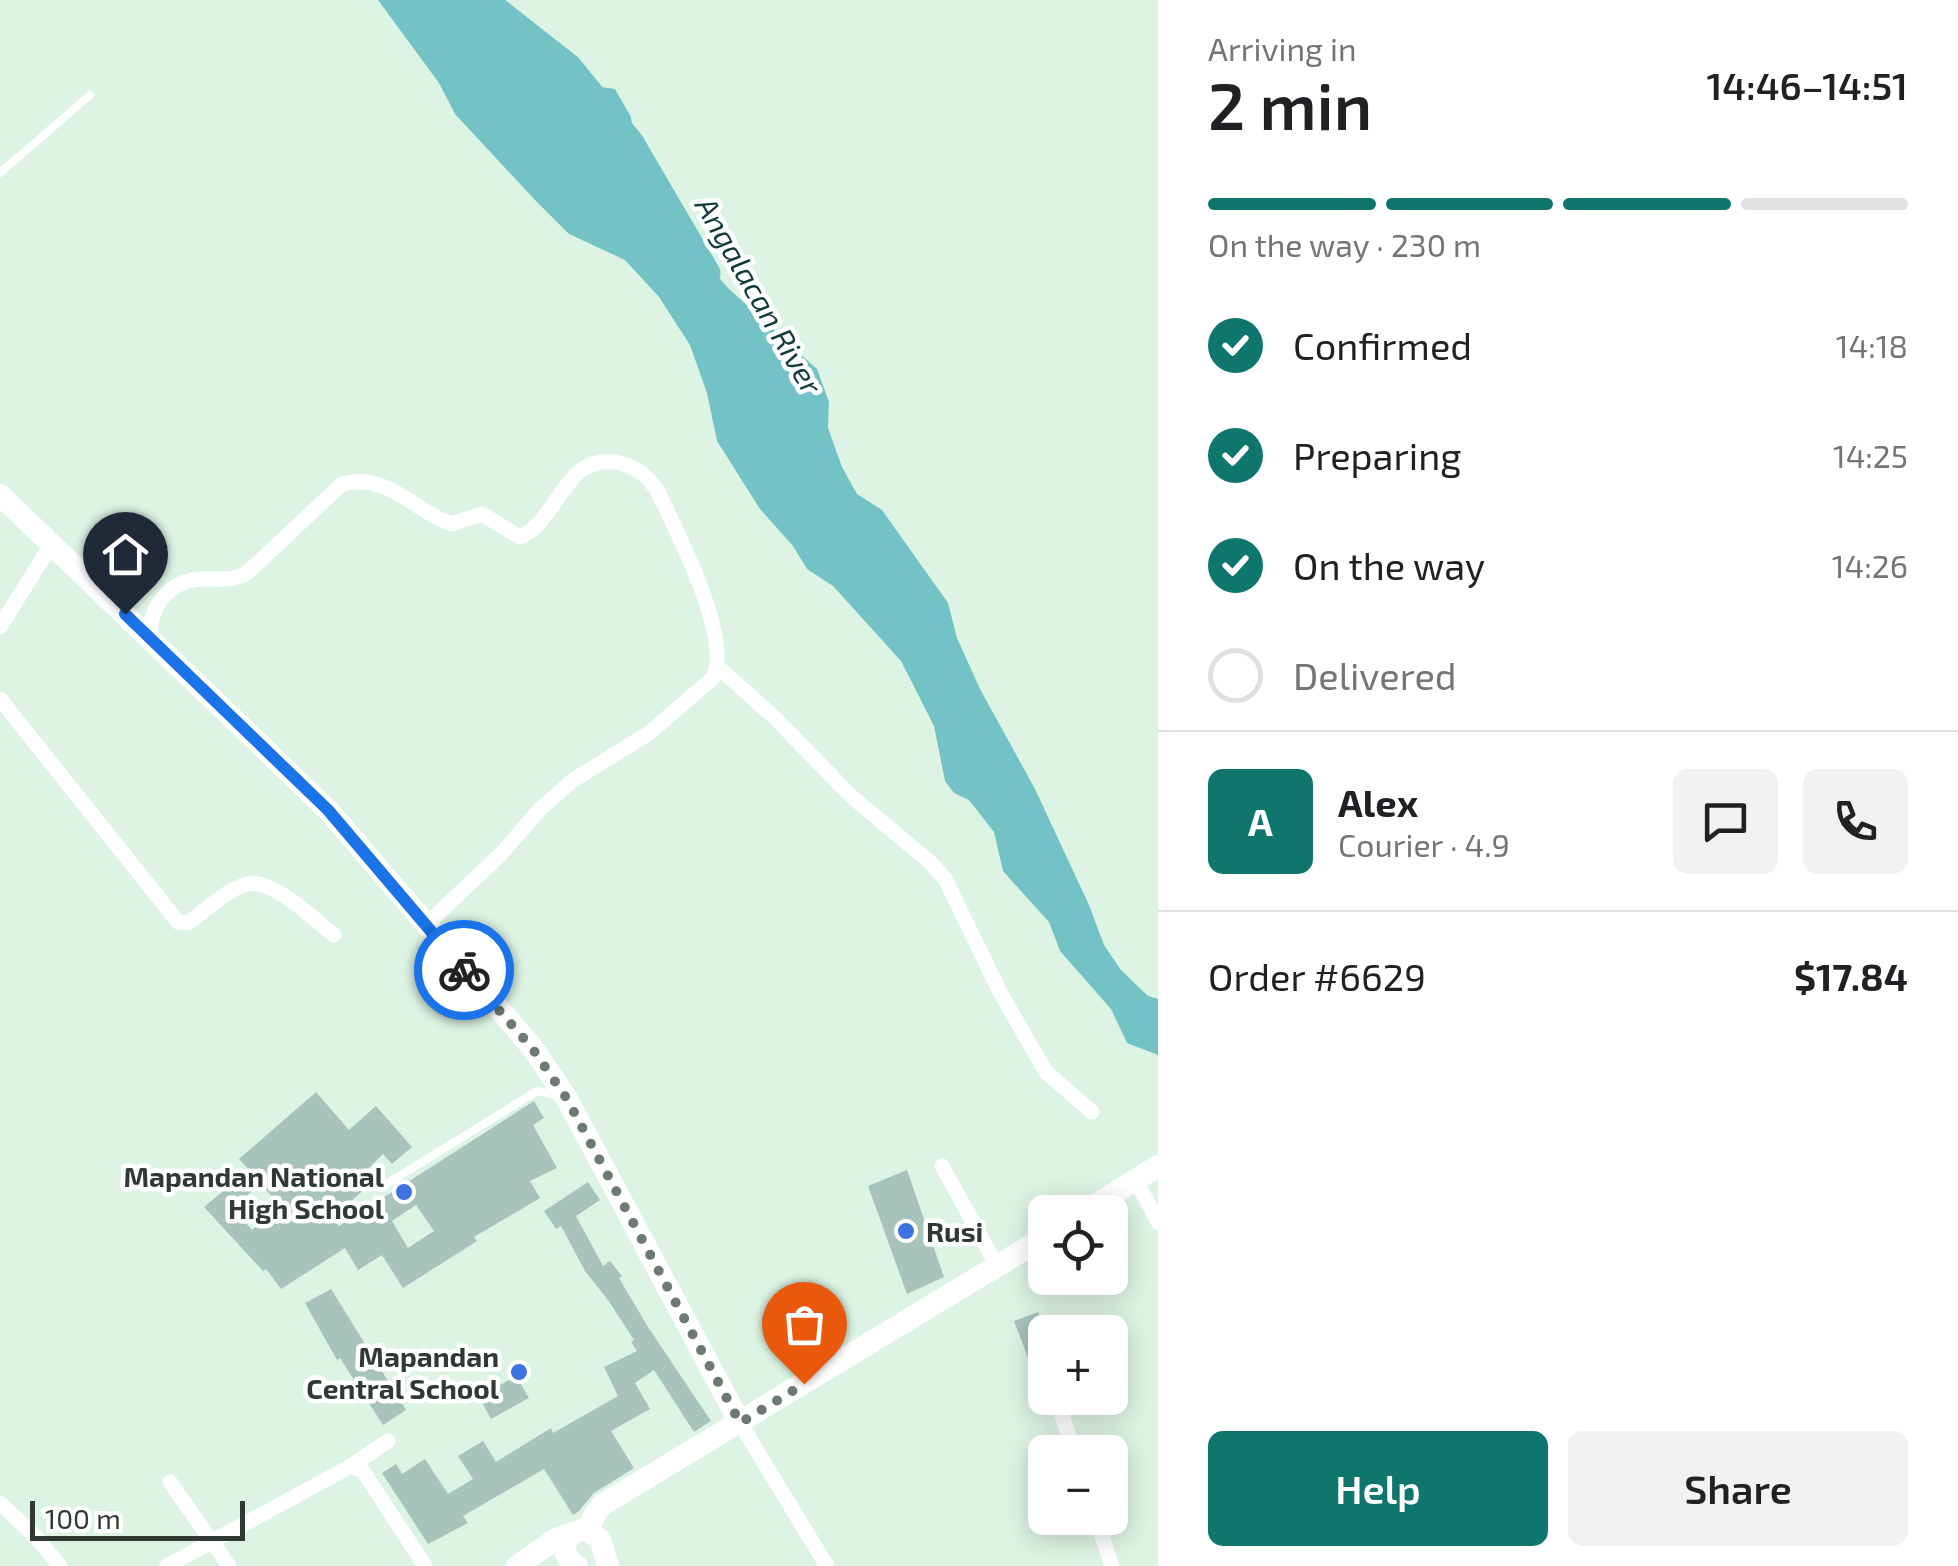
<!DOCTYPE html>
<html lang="en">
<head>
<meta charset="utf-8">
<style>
  :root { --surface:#fff; --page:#f2f2f2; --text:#202124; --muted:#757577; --line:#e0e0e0; --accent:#0f766e }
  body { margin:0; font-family:"Exo 2",sans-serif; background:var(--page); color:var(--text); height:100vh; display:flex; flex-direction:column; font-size:38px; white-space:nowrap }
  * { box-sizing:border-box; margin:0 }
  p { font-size:32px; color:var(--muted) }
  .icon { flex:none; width:55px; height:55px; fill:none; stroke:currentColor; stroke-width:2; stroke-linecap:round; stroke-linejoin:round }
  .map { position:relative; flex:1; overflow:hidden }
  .details { display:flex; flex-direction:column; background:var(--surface); width:800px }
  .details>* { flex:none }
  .fabs { position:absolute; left:1028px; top:1195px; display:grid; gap:20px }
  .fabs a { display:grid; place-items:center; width:100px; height:100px; border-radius:15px; background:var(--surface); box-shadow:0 5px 25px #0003; font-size:50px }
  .scale { position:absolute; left:30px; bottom:25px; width:215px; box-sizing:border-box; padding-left:10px; border:5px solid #303933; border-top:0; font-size:28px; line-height:35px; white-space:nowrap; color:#303933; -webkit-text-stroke:8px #fff; paint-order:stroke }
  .pin { position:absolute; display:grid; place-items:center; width:85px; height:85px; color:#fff; margin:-102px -42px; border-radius:50% 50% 50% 0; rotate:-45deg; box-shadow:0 0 10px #0007 }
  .pin .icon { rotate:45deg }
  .courier { position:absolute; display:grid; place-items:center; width:100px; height:100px; margin:-50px; border:8px solid #1a73e8; border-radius:50%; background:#fff; color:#222; box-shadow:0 2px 12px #0007 }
  .headline em { font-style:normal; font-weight:600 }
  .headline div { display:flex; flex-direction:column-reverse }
  .headline { display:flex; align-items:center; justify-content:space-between; height:170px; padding:0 50px }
  h1 { font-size:65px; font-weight:600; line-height:75px }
  .bar { display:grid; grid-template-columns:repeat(4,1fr); gap:15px 10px; align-content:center; height:120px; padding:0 50px }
  .bar i { height:12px; border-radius:8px; background:var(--line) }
  .bar .selected { background:var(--accent) }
  .bar p { grid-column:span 4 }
  .line { display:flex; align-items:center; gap:25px; padding:0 50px; border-top:2px solid var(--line) }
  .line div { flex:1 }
  .round { display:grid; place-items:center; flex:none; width:105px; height:105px; border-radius:15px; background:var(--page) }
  ol { padding:0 50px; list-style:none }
  li { display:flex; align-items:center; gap:30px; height:110px }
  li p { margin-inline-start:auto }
  li .icon { padding:10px; border-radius:50%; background:var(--accent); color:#fff; stroke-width:4 }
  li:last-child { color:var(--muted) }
  li i { width:55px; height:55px; border:5px solid var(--line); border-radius:50% }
  .button { display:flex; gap:20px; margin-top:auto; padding:20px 50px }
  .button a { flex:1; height:115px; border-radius:15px; background:var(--accent); color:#fff; font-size:40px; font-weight:600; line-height:115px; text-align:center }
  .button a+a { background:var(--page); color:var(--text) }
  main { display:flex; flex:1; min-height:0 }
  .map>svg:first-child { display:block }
  .water { fill:#73c3c6 }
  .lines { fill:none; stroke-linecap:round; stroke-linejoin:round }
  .river { stroke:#73c3c6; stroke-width:25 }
  .building { fill:#a7c3bc; fill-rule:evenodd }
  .lane { stroke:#fff; stroke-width:8 }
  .street { stroke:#fff; stroke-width:15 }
  .secondary { stroke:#fff; stroke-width:22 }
  .done { stroke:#6d7a71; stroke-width:10; stroke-dasharray:0 18 }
  .route { stroke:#1a73e8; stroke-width:12 }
  .poi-dot { fill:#3d72e1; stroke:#fff; stroke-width:4 }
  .labels { text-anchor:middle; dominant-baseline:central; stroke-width:9; stroke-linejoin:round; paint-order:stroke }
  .poi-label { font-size:28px; font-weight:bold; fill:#303933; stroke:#fff; text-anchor:end }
  .water-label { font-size:30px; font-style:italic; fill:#133a3b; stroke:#fff }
</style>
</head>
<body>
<main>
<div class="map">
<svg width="1158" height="1566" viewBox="0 0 1158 1566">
  <rect width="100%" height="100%" fill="#ddf4e4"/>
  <!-- water -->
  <polygon class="water" points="378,0 493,0 514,35 572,83 615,89 631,117 635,155 663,191 671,208 674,226 728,288 817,369 829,402 828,428 842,467 857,494 882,510 948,603 957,638 980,689 1035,789 1089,905 1104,945 1121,970 1148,996 1158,999 1158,1055 1127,1043 1111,1009 1060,951 1049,922 1003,871 994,832 969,800 954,793 945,781 934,726 901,661 833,586 807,569 793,546 760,509 717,441 707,393 690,345 659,297 625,260 569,234 535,200 455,114 439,83"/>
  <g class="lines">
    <!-- river -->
    <polyline class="river" points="485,0 569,66 632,143 708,273"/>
  </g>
  <!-- building -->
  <g class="building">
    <path d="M316 1092 349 1130 376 1106 412 1147 392 1164 383 1154 359 1178 367 1187 332 1218 339 1226 534 1101 544 1118 533 1125 557 1168 530 1181 540 1198 474 1237 477 1241 403 1288 382 1255 358 1270 345 1248 281 1289 266 1269 263 1271 204 1207 249 1170 239 1159ZM261 1184 275 1200 268 1206 273 1211 252 1230 232 1207ZM416 1205 434 1231 408 1248 392 1221Z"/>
    <polygon points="907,1170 944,1277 907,1294 868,1186"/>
    <polygon points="588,1182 600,1200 576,1216 603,1266 610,1261 622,1276 619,1278 648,1327 711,1421 694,1432 654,1370 635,1383 650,1409 611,1431 634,1468 594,1493 579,1511 573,1515 544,1469 463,1516 468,1523 428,1544 382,1473 396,1464 402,1474 425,1459 448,1494 473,1479 458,1456 483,1441 496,1462 551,1428 553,1433 618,1396 604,1367 637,1351 631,1342 634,1340 608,1300 585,1271 561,1226 556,1229 544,1211"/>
    <polygon points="331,1289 406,1410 383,1425 340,1358 337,1360 305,1303"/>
    <polygon points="1038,1312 1045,1331 1044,1399 1014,1321"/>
    <polygon points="516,1376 529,1398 491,1419 479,1397"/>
  </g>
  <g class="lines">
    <!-- lane -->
    <g class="lane">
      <polyline points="0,173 90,95"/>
      <polyline points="380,1188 537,1091 558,1096"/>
    </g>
    <!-- street -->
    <g class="street">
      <polyline points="0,627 51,545"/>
      <path d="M150 637C149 607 168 581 201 579 218 578 231 582 247 573L342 484C388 472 412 510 451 524L482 514 520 537C558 521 564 456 613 462 633 464 646 474 657 490 676 530 733 639 713 678L648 734 573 780 539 810 502 853 426 925"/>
      <polyline points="718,667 774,717 851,796 931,863 945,879 1001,994 1046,1072 1092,1112"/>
      <path d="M0 699 178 922 188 923C205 911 228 888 248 884 273 878 314 920 334 935"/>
      <polyline points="942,1166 997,1266"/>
      <polyline points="1136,1181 1158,1222"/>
      <polyline points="1060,1410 1075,1452"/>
      <polyline points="740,1423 827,1566"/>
      <polyline points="351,1466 363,1471 425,1566"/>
      <polyline points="170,1482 229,1566"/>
      <polyline points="0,1503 36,1537 60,1566"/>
      <polyline points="1096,1518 1112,1566"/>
      <polyline points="167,1566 351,1466 388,1441"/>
    </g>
    <!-- secondary -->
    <g class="secondary">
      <polyline points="0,495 328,810 532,1047 567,1099 740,1423"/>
      <polyline points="1084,1212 1158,1166"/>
      <polyline points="589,1530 593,1517 602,1505 1045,1237"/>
      <path d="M575 1532C561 1542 562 1557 577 1566"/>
      <polyline points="517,1566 556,1539 584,1529 600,1539 608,1566"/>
    </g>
  </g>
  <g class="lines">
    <!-- done -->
    <polyline class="done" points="464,970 532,1048 567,1099 740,1423 804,1384"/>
    <!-- route -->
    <polyline class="route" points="125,614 328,810 464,970"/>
  </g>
  <!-- markers -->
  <g class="poi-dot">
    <circle cx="404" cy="1192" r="10"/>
    <circle cx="906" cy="1231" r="10"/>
    <circle cx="519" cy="1372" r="10"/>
  </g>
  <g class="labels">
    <!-- poi labels -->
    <g class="poi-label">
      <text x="384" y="1176">Mapandan National<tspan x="384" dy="32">High School</tspan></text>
      <text x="926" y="1231" text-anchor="start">Rusi</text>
      <text x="499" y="1356">Mapandan<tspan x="499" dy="32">Central School</tspan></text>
    </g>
    <!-- water labels -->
    <g class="water-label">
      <text transform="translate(760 295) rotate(60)">Angalacan River</text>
    </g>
  </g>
</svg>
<div class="fabs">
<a><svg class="icon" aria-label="locate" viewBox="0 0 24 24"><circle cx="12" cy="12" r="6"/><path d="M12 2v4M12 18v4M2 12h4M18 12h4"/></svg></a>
<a>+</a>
<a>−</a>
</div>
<div class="scale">100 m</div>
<div class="pin" style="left:804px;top:1384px;background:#ea580c"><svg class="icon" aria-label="bag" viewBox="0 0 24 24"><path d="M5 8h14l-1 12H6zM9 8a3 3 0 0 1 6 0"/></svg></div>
<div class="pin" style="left:125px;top:614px;background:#1f2937"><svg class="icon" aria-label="home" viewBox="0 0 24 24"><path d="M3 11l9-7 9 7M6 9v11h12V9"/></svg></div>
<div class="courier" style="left:464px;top:970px"><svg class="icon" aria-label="bike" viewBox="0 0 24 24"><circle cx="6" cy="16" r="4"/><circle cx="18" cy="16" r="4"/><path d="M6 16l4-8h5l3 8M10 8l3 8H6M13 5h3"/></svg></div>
</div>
<section class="details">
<div class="headline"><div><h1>2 min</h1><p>Arriving in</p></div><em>14:46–14:51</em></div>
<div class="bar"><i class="selected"></i><i class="selected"></i><i class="selected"></i><i></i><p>On the way · 230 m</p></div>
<ol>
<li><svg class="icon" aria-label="check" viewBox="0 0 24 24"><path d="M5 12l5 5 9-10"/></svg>Confirmed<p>14:18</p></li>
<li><svg class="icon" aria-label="check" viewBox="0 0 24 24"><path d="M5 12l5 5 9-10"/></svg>Preparing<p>14:25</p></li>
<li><svg class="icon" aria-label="check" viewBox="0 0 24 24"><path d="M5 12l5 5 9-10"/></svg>On the way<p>14:26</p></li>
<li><i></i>Delivered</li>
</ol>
<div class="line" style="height:180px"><b class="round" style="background:var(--accent);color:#fff">A</b><div><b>Alex</b><p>Courier · 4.9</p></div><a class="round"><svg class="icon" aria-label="chat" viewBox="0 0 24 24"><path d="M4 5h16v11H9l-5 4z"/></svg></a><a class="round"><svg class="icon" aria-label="phone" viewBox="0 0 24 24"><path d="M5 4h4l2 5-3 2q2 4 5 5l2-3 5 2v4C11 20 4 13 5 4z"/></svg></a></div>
<div class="line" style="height:130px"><div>Order #6629</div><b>$17.84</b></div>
<div class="button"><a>Help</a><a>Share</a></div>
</section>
</main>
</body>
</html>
